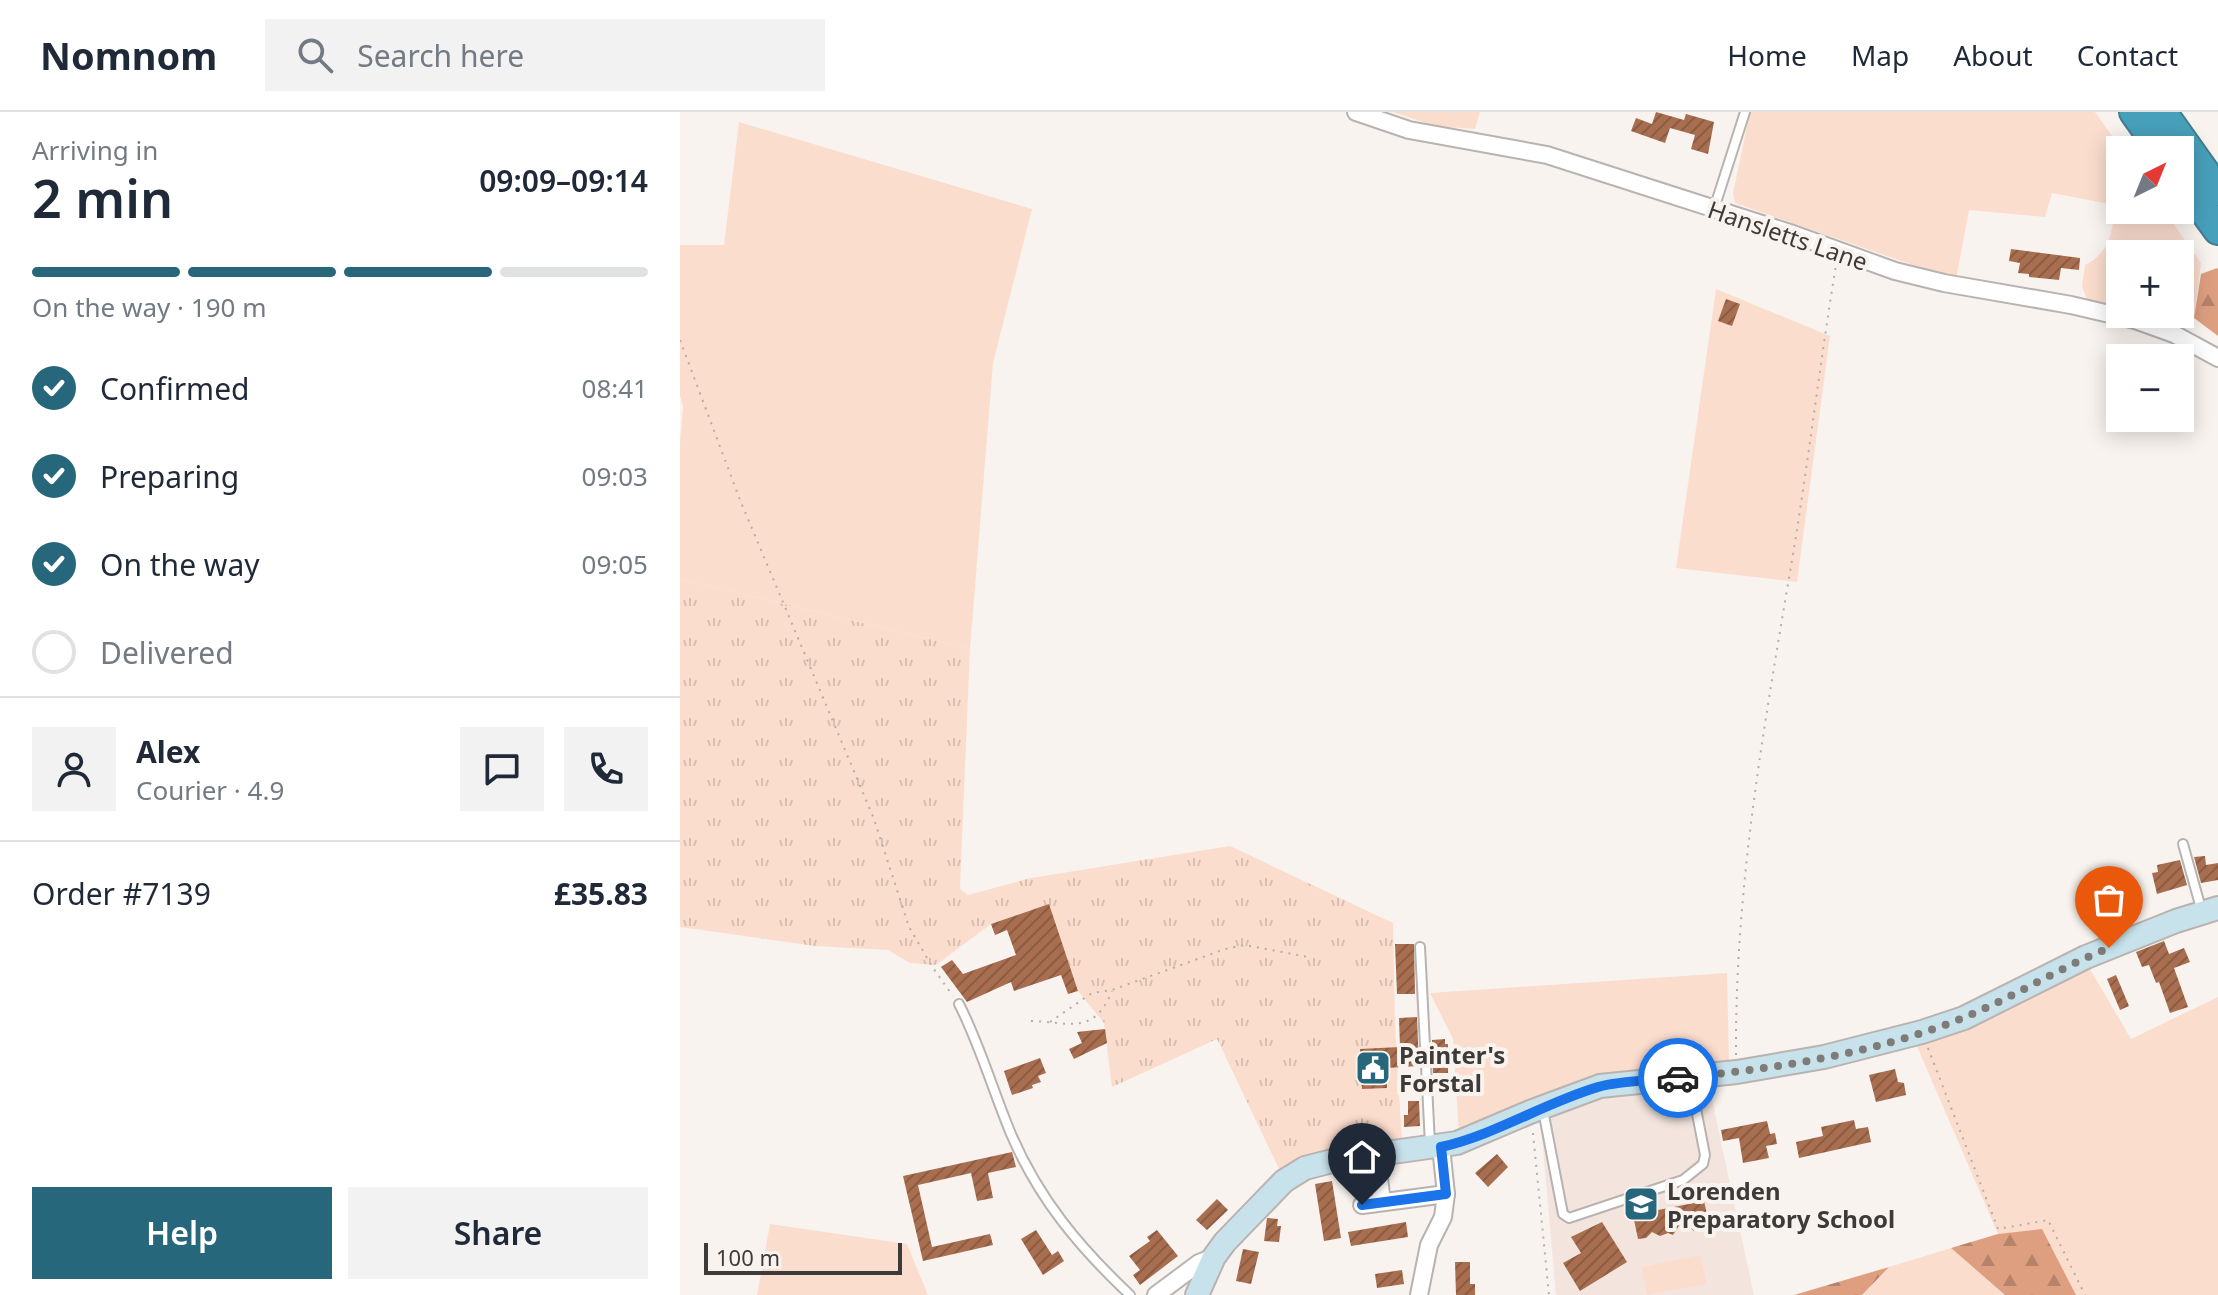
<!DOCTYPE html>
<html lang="en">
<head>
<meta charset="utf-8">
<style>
  :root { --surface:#fff; --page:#f2f2f3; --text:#1f2937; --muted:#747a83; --line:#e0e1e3; --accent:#26677b }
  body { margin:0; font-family:"Noto Sans",sans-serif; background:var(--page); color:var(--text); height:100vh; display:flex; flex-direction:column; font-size:30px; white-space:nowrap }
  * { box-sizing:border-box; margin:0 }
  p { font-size:26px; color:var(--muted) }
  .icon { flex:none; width:44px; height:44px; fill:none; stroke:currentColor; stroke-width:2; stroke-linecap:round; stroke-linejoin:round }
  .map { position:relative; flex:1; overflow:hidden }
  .drawer { display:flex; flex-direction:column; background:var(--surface); width:680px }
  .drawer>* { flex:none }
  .needle { width:52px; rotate:43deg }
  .fabs { position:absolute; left:1426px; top:24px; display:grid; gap:16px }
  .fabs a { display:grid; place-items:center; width:88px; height:88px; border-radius:0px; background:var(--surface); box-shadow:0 4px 20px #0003; font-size:40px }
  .scale { position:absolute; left:24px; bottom:20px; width:198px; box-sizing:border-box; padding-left:8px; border:4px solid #3d3b3a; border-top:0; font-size:22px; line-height:28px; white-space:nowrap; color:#3d3b3a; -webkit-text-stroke:6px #f9f3ef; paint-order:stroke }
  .pin { position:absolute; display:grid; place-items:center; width:68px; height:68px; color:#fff; margin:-82px -34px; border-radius:50% 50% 50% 0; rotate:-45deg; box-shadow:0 0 8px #0007 }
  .pin .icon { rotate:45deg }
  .courier { position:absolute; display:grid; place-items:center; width:80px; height:80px; margin:-40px; border:6px solid #1a73e8; border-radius:50%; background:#fff; color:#222; box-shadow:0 2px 10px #0007 }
  .overview em { font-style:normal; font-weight:600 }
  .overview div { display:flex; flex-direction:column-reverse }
  .overview { display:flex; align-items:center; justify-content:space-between; height:136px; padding:0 32px }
  h1 { font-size:52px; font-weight:600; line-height:60px }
  .bar { display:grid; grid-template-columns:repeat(4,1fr); gap:12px 8px; align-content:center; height:96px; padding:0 32px }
  .bar i { height:10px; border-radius:6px; background:var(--line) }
  .bar .current { background:var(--accent) }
  .bar p { grid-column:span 4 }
  .line { display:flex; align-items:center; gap:20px; padding:0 32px; border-top:2px solid var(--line) }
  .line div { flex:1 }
  .round { display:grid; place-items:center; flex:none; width:84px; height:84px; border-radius:0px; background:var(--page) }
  ol { padding:0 32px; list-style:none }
  li { display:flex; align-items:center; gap:24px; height:88px }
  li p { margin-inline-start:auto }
  li .icon { padding:8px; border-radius:50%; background:var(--accent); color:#fff; stroke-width:4 }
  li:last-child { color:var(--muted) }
  li i { width:44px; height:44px; border:4px solid var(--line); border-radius:50% }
  .button { display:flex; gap:16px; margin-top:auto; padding:16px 32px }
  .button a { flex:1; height:92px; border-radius:0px; background:var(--accent); color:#fff; font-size:32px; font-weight:600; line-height:92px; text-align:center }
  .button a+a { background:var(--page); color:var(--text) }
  header { display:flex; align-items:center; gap:48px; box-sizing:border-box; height:112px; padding:0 40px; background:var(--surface); border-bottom:2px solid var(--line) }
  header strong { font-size:38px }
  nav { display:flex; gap:44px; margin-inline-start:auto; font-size:28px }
  .search { width:560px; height:72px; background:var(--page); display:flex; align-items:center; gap:20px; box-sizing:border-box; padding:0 28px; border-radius:0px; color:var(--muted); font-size:30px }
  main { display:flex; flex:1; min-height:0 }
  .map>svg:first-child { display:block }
  .built { fill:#f3e5de }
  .grass { fill:#fbddce }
  .forest { fill:url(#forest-firs) }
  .park { fill:url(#park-tufts) }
  .building { fill:url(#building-hatch) }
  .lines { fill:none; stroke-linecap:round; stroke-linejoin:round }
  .lane-casing { stroke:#b8b3b0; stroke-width:12 }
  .street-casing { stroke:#b8b3b0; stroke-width:20 }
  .secondary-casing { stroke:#b8b3b0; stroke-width:26 }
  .highway-casing { stroke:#447d8e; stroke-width:32 }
  .path { stroke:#b2adaa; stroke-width:2; stroke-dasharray:2 6; stroke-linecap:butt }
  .lane { stroke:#fff; stroke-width:8 }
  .street { stroke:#fff; stroke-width:16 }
  .secondary { stroke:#c8e2eb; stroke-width:22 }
  .highway { stroke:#47a0bb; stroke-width:28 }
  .done { stroke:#7f7b79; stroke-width:8; stroke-dasharray:0 14.4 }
  .route { stroke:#1a73e8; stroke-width:10 }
  .labels { text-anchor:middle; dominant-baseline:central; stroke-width:8; stroke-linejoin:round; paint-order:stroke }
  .street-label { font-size:24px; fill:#3d3b3a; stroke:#f9f3ef }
  .poi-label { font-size:24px; font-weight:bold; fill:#3d3b3a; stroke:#f9f3ef; text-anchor:start }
</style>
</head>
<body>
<header>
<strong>Nomnom</strong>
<div class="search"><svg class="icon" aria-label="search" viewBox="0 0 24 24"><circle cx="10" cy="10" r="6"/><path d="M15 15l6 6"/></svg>Search here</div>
<nav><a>Home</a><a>Map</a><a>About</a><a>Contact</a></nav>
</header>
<main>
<section class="drawer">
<div class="overview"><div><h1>2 min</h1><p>Arriving in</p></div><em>09:09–09:14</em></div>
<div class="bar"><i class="current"></i><i class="current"></i><i class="current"></i><i></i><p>On the way · 190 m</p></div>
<ol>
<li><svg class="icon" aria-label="check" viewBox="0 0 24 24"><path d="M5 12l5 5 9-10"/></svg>Confirmed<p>08:41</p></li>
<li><svg class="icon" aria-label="check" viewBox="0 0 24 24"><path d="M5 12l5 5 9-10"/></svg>Preparing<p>09:03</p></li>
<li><svg class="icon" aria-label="check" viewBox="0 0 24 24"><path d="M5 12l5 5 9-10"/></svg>On the way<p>09:05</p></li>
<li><i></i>Delivered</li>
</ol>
<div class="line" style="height:144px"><a class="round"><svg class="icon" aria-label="person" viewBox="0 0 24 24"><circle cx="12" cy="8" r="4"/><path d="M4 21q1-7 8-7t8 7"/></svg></a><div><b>Alex</b><p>Courier · 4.9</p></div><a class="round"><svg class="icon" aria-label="chat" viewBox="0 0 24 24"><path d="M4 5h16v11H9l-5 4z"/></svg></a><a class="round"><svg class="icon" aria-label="phone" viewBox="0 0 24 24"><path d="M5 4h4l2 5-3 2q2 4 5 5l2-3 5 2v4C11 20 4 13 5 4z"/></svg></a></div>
<div class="line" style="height:104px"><div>Order #7139</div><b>£35.83</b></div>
<div class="button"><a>Help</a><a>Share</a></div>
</section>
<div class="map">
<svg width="1538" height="1183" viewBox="0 0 1538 1183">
  <defs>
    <pattern id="forest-firs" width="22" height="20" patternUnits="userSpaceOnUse" patternTransform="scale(2)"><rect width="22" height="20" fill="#de9f80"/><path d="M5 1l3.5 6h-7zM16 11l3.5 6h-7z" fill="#b5836a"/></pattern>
    <pattern id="park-tufts" width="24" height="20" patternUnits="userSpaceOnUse" patternTransform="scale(2)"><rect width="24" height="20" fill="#fbddce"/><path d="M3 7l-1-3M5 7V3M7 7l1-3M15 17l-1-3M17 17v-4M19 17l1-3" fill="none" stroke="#d8bfb2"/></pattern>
    <pattern id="building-hatch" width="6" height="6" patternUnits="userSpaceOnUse" patternTransform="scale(2)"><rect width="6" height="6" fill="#a86e4f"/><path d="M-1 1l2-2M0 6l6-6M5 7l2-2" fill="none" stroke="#8a5c43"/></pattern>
  </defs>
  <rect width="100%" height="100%" fill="#f9f3ef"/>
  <!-- built -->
  <polygon class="built" points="1029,974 1074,1183 876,1183 860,1003 932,979"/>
  <!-- grass -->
  <g class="grass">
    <polygon points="713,0 800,0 795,17 755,14"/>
    <path d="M1070 0H1415L1442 38 1440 98H1484L1521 151 1514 206 1490 202H1500V142H1440V194L1407 188 1402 174 1405 153C1430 141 1433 118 1435 93L1372 81 1365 105 1289 98 1276 168 1055 91 1053 81Z"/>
    <polygon points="59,10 352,97 313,251 290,537 0,467 0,331 3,294 0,284 0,133 44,133"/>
    <polygon points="1036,177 1150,224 1117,470 996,456"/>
    <polygon points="1410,857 1451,927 1538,885 1538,1183 1396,1183 1362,1118 1318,1122 1236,932"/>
    <polygon points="1047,861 1049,950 779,1023 773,927 750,881"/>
    <polygon points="90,1112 227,1132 248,1183 77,1183"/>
    <polygon points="1271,1136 1325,1183 1182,1183 1209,1155"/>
    <polygon points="1020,1143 1027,1172 967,1183 961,1155"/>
  </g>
  <!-- forest -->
  <g class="forest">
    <polygon points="1537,156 1538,157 1538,224 1514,206 1521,162"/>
    <polygon points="1362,1117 1396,1183 1325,1183 1271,1136 1318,1122"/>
    <polygon points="1209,1155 1182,1183 1114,1183"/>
  </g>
  <!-- park -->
  <polygon class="park" points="0,467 290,537 280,777 288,783 351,766 550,734 713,811 715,911 722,1031 600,1059 537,927 432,975 424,911 398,879 369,793 311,812 256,853 230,851 208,838 135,834 0,815"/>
  <!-- building -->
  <g class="building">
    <polygon points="976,0 1004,8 1006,2 1034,10 1028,42 1011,37 1015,23 990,16 985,31 951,19 956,6 972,12"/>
    <polygon points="1331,137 1400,146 1399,158 1381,156 1379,168 1349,165 1349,162 1338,161 1340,151 1329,149"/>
    <polygon points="1046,187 1060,192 1052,214 1038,209"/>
    <polygon points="1525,744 1526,753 1538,751 1538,768 1521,771 1514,745"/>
    <polygon points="1500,748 1507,773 1477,782 1472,761 1478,760 1477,753"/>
    <polygon points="369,792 398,879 388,882 381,863 334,879 331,870 287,890 261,855 272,848 283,862 336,843 327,818 315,823 311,812"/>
    <polygon points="1484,829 1489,842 1504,836 1510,850 1494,856 1508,895 1490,901 1479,870 1476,871 1469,853 1462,855 1456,840"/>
    <polygon points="715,832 734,832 735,882 717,882"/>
    <polygon points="1436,863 1449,894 1440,898 1427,867"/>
    <polygon points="737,905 739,954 706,956 707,976 682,977 680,937 720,935 719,906"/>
    <polygon points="425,917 427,931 394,947 389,937 402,931 397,920"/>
    <polygon points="765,927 765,932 768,932 768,961 753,961 752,928"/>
    <polygon points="360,946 366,961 358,964 361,970 352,973 353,976 332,983 324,959"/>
    <polygon points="1215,957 1218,970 1224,971 1226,983 1196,990 1189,963"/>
    <polygon points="728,989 739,989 740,1014 724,1015 724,1003 728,1003"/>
    <polygon points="1174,1008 1176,1017 1188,1015 1191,1030 1119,1046 1116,1030 1143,1024 1141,1015"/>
    <polygon points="1087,1009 1090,1022 1095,1021 1097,1032 1086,1034 1089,1046 1063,1051 1059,1026 1043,1029 1041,1018"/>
    <polygon points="332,1040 336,1055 308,1061 313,1086 297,1089 291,1061 238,1073 252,1135 310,1122 313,1133 243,1149 223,1064"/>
    <polygon points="817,1042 828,1055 808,1075 795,1061"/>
    <polygon points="652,1069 661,1126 644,1129 635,1072"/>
    <polygon points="537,1087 548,1098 527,1118 516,1108"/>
    <polygon points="1024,1089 1028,1107 1021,1108 1014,1119 1002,1109 993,1123 988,1121 980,1124 972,1120 966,1126 958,1127 953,1103"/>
    <polygon points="587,1106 598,1107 597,1114 601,1114 599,1130 584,1129"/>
    <polygon points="726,1110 728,1125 671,1134 668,1120"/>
    <polygon points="922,1110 947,1150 900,1179 883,1151 901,1141 891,1125"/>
    <polygon points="356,1118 372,1143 378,1139 384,1149 363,1163 341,1127"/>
    <polygon points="477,1118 498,1144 460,1173 453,1163 460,1158 449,1144 470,1129 467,1125"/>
    <polygon points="563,1137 579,1140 571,1172 556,1169"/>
    <polygon points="775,1150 790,1150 790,1172 795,1172 795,1183 776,1183"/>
    <polygon points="722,1158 724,1172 697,1176 695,1162"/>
  </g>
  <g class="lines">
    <defs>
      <g id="lane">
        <polyline points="1034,97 1065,0"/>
        <polyline points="1503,732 1522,800"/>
        <polyline points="740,835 750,1032"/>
        <path d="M279 892C300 933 313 979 331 1022 359 1087 399 1135 450 1183"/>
        <polyline points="863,998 883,1102 889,1106 1003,1068 1023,1052 1025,1043 1010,966"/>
      </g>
      <g id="street">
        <polyline points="676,0 729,18 867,43 1110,121 1215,159 1264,171 1391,193 1455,208 1494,222 1538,246"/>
        <polyline points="699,1067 702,1090"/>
        <polyline points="682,1093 766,1082"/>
        <polyline points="476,1183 519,1151 534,1145"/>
        <polyline points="739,1183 749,1133 763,1105 766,1082 761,1035"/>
      </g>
      <polyline id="secondary" points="517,1183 534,1145 545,1130 604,1069 625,1056 656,1048 777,1031 850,1000 920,974 1057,960 1144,945 1242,920 1284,906 1406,845 1496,809 1538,796"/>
      <g id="highway">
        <polyline points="1454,0 1481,38"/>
        <polyline points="1482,0 1538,79"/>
        <polyline points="1500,66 1538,118"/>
      </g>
    </defs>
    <!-- lane casing -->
    <use href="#lane" class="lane-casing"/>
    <!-- street casing -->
    <use href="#street" class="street-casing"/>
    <!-- secondary casing -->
    <use href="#secondary" class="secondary-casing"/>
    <!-- highway casing -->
    <use href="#highway" class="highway-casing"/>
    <!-- path -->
    <g class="path">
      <polyline points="0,228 60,388 194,707 229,815 253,856 273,884"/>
      <path d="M351 909C389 910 414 924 432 879"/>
      <polyline points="370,910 412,881 432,878 545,837 565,833 628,845"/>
      <polyline points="1248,936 1318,1117 1368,1108 1405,1183"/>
      <path d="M1056 943C1055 780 1082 626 1109 466 1127 362 1139 257 1156 153"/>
      <polyline points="853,1021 869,1183"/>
    </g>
    <!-- lane -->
    <use href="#lane" class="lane"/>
    <!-- street -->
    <use href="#street" class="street"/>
    <!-- secondary -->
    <use href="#secondary" class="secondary"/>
    <!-- highway -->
    <use href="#highway" class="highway"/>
  </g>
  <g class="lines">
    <!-- done -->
    <path class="done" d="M998 966C1093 957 1196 942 1285 905 1334 885 1379 856 1429 836"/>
    <!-- route -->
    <path class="route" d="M682 1093 766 1082 761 1035C815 1023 864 991 918 975 942 968 972 969 998 966"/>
  </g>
  <!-- icons -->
  <defs>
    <symbol id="civic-square" viewBox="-11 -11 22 22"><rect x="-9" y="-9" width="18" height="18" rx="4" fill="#26677b" stroke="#f9f3ef"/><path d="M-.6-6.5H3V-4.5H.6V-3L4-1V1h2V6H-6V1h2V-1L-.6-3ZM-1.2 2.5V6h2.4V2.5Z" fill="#fff"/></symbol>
    <symbol id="school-square" viewBox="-11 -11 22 22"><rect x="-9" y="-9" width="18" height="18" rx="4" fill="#26677b" stroke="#f9f3ef"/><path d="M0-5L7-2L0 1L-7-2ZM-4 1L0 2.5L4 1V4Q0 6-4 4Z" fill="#fff"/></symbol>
  </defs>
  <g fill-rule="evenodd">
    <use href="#civic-square" x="673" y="936" width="40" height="40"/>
    <use href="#school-square" x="941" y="1072" width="40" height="40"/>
  </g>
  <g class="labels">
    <!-- street labels -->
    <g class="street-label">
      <text transform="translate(1108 123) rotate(19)">Hansletts Lane</text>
    </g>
    <!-- poi labels -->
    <g class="poi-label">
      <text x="719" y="942">Painter's<tspan x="719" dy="28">Forstal</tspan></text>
      <text x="987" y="1078">Lorenden<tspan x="987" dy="28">Preparatory School</tspan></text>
    </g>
  </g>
</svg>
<div class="fabs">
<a><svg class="needle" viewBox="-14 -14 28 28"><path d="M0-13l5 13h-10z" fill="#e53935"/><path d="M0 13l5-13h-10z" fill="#747a83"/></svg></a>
<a>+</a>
<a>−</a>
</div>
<div class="scale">100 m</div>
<div class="pin" style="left:1429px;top:836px;background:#ea580c"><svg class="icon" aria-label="bag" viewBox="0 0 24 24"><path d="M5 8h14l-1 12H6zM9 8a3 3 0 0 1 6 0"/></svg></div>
<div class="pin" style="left:682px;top:1093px;background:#1f2937"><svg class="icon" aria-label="home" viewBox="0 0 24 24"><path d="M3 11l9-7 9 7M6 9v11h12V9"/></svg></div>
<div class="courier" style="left:998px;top:966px"><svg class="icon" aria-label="car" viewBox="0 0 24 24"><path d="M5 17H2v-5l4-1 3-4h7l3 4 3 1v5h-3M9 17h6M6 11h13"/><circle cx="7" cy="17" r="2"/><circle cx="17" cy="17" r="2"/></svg></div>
</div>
</main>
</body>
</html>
